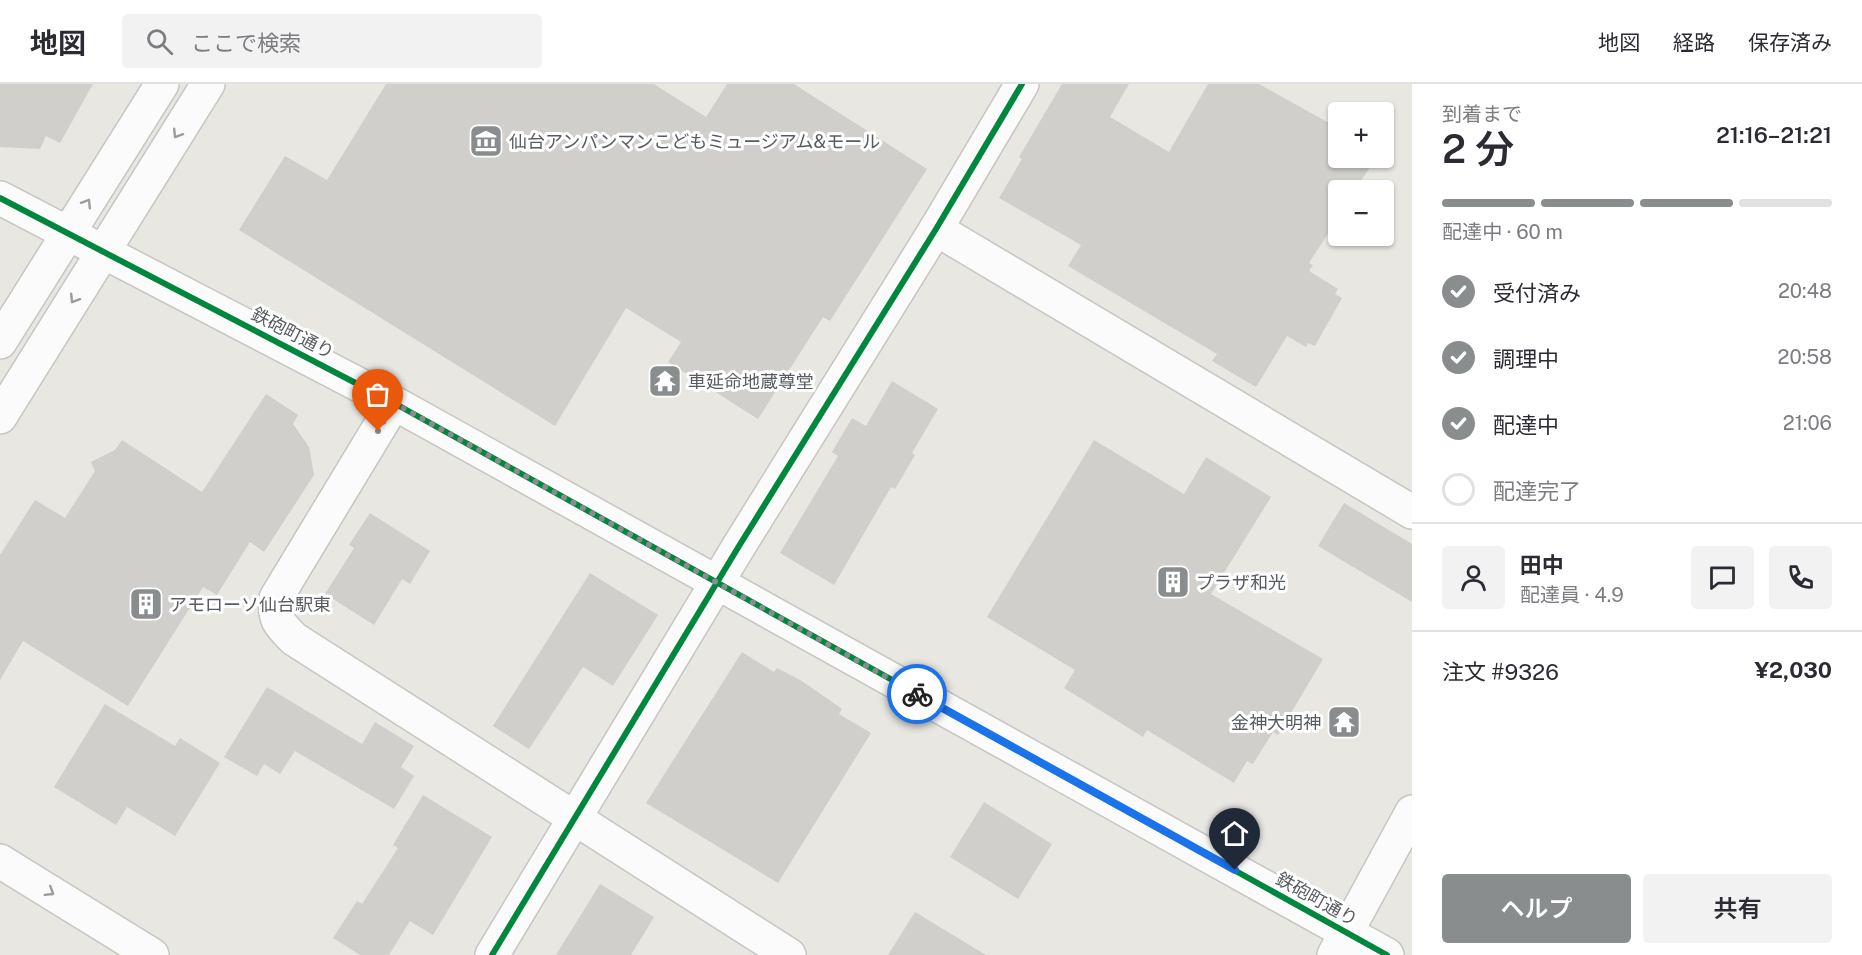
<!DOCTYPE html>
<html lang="ja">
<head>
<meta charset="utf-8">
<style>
  :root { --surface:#fff; --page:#f2f2f3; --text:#2b2b33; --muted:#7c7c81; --line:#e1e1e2; --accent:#8a8d8e }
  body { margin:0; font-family:"Public Sans","Noto Sans JP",sans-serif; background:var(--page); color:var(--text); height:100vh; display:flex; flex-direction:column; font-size:22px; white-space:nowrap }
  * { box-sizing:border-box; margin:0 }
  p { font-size:20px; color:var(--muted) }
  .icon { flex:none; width:33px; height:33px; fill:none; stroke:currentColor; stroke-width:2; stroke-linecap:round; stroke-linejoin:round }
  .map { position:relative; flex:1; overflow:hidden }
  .drawer { display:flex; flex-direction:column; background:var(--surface); width:450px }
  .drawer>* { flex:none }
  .fabs { position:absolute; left:1328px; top:18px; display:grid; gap:12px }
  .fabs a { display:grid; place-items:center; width:66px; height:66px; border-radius:6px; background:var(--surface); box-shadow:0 2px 4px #0004; font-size:30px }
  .pin { position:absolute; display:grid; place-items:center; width:51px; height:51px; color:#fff; margin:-62px -26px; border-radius:50% 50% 50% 0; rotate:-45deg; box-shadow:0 0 6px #0007 }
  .pin .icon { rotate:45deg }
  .courier { position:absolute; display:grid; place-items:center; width:60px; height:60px; margin:-30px; border:4px solid #1a73e8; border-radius:50%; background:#fff; color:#222; box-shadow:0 2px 8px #0007 }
  .overview em { font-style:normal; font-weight:600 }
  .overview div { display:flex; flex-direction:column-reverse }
  .overview { display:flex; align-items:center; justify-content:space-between; height:102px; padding:0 30px }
  h1 { font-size:39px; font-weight:600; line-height:45px }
  .bar { display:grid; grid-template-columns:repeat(4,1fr); gap:9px 6px; align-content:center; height:72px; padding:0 30px }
  .bar i { height:8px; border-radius:4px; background:var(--line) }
  .bar .current { background:var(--accent) }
  .bar p { grid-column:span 4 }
  .line { display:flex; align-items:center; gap:15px; padding:0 30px; border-top:2px solid var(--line) }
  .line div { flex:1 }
  .round { display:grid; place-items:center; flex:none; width:63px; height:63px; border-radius:6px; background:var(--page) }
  ol { padding:0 30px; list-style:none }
  li { display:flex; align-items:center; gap:18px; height:66px }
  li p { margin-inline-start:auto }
  li .icon { padding:6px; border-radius:50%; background:var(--accent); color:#fff; stroke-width:4 }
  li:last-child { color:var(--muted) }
  li i { width:33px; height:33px; border:3px solid var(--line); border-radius:50% }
  .primary-button { display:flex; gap:12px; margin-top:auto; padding:12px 30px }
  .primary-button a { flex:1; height:69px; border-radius:6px; background:var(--accent); color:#fff; font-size:24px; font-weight:600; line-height:69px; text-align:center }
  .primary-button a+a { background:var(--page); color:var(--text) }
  header { display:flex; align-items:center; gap:36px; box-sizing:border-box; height:84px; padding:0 30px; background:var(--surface); border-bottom:2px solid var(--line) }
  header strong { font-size:28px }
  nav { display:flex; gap:33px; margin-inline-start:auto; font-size:21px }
  .search { width:420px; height:54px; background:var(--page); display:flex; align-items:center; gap:15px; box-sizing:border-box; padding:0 21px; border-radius:6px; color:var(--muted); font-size:22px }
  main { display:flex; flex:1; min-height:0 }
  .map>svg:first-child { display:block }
  .building { fill:#d0cfcc }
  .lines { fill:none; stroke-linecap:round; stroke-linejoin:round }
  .street-casing { stroke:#c5c5c3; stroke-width:36 }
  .secondary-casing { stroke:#c5c5c4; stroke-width:36 }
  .street { stroke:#fcfbfb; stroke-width:33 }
  .secondary { stroke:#fcfbfb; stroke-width:33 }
  .cycleway-casing { stroke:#fff; stroke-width:10 }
  .cycleway { stroke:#00873e; stroke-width:6 }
  .oneway { stroke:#9a9c9f }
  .done { stroke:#8a8d8e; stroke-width:6; stroke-dasharray:0 10.8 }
  .route { stroke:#1a73e8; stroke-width:8 }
  .labels { text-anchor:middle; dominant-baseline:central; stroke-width:6; stroke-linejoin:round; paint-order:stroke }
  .poi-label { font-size:18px; fill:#585c61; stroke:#fff; text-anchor:start }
  .street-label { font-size:18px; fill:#585c61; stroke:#fff }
</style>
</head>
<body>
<header>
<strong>地図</strong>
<div class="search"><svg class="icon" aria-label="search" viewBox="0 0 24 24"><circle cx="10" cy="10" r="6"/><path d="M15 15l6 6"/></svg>ここで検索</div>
<nav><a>地図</a><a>経路</a><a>保存済み</a></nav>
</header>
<main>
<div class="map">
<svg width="1412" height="871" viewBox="0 0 1412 871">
  <rect width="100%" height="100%" fill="#e8e7e2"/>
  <!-- building -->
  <g class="building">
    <polygon points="0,0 93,0 60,59 46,52 40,65 0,63"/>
    <polygon points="386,0 654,0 706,33 727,0 794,0 927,85 830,237 823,233 758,335 668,278 681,258 626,224 555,342 239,146 285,72 327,96"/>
    <polygon points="1062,0 1129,0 1110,33 1169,68 1208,0 1259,0 1338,44 1338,74 1376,74 1355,106 1338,106 1338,134 1309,179 1313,181 1309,187 1338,205 1335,210 1342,214 1315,262 1308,259 1306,263 1287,252 1256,303 1212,277 1217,270 1068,182 1081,161 999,114 1022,75 1019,73"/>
    <polygon points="892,297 938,325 912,369 915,371 895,405 891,403 834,501 780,469 838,372 832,368 852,334 866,342"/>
    <polygon points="266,310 298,331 293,340 309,363 314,391 264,468 250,458 217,511 203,503 128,622 23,557 0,596 0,471 35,416 65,434 95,387 91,378 115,366 122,356 202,408"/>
    <polygon points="1094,356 1184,410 1206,373 1271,413 1211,510 1323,575 1278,651 1273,648 1253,680 1247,677 1234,699 1147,646 1143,653 1064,604 1075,586 987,533"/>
    <polygon points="1344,419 1412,460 1412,518 1318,462"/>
    <polygon points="370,429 430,467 410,500 402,495 374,541 325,510 354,464 349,461"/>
    <polygon points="590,489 658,531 613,602 583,583 529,665 493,642"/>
    <polygon points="742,568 774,588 777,584 802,597 842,625 839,630 871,649 778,799 646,719"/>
    <polygon points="267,603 362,660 375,638 414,662 401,683 414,692 394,725 295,667 280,690 264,680 257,692 224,673"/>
    <polygon points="105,620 175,662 180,654 220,679 175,752 127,723 116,741 54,703"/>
    <polygon points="423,711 492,753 433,851 410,837 389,871 360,871 333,854 357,817 362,820 398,764 393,761"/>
    <polygon points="984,718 1052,760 1018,815 950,773"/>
    <polygon points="600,800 654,833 631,871 556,871"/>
    <polygon points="915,828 986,871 888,871"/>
  </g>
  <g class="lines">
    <defs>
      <g id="street">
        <polyline points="0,258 162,0"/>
        <polyline points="0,333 208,0"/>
      </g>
      <g id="secondary">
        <polyline points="0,114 394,319 1387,871"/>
        <polyline points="936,145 1412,428"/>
        <path d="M394 319 276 514C274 536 279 540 294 555L789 871"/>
        <polyline points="0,777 152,871"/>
        <polyline points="492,871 739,462 936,145 1022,0"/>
        <polyline points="1334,871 1412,728"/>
      </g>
    </defs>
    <!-- street casing -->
    <use href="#street" class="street-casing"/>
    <!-- secondary casing -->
    <use href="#secondary" class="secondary-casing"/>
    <!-- street -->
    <use href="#street" class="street"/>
    <!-- secondary -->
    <use href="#secondary" class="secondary"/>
    <defs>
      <g id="cycleway">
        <polyline points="0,114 394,319 1387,871"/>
        <polyline points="492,871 739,462 936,145 1022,0"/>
      </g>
    </defs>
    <!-- cycleway casing -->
    <use href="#cycleway" class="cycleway-casing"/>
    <!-- cycleway -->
    <use href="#cycleway" class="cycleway"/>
  </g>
  <!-- one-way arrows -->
  <defs><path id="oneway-chevron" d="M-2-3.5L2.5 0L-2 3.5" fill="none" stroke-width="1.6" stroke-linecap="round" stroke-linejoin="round" transform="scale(1.5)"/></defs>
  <g class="oneway">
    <use href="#oneway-chevron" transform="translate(177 50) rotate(122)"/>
    <use href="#oneway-chevron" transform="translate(87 119) rotate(-58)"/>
    <use href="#oneway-chevron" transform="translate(74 215) rotate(122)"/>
    <use href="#oneway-chevron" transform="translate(50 808) rotate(32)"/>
  </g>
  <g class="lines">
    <!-- done -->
    <polyline class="done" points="378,347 394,319 917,610"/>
    <!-- route -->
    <polyline class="route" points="917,610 1235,786"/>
  </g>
  <!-- icons -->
  <defs>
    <symbol id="museum-square" viewBox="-11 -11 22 22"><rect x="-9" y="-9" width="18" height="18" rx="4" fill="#8a8d8e" stroke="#fff"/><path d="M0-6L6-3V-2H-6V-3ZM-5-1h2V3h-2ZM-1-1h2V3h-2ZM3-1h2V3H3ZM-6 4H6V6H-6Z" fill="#fff"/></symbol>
    <symbol id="temple-square" viewBox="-11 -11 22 22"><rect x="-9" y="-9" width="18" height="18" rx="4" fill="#8a8d8e" stroke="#fff"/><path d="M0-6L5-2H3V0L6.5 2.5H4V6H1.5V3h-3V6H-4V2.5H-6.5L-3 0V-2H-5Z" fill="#fff"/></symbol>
    <symbol id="building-square" viewBox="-11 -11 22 22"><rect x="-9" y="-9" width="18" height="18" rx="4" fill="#8a8d8e" stroke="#fff"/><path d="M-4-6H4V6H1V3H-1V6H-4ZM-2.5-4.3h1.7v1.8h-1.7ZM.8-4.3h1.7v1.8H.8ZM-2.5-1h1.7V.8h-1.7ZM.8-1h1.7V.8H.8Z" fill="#fff"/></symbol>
  </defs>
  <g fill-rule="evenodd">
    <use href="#museum-square" x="467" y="38" width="38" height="38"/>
    <use href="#temple-square" x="646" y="278" width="38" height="38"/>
    <use href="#building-square" x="1154" y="479" width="38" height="38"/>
    <use href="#building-square" x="127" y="501" width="38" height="38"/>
    <use href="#temple-square" x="1325" y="619" width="38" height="38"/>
  </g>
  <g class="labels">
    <!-- poi labels -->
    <g class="poi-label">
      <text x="509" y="57">仙台アンパンマンこどもミュージアム&amp;モール</text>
      <text x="688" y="297">車延命地蔵尊堂</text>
      <text x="1196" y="498">プラザ和光</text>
      <text x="169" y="520">アモローソ仙台駅東</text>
      <text x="1321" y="638" text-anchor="end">金神大明神</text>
    </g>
    <!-- street labels -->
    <g class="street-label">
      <text transform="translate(293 249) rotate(27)">鉄砲町通り</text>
      <text transform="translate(1317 815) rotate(29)">鉄砲町通り</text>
    </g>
  </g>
</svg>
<div class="fabs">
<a>+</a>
<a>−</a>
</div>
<div class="pin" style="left:378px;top:347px;background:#ea580c"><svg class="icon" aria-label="bag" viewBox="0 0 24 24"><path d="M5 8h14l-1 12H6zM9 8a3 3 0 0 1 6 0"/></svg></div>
<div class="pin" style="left:1235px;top:786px;background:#1f2937"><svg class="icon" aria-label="home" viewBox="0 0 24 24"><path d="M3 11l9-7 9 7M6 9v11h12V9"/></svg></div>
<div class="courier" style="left:917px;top:610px"><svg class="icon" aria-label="bike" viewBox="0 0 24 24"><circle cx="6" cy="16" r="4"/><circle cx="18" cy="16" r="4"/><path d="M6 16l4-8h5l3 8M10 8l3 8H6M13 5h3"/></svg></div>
</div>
<section class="drawer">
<div class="overview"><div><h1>2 分</h1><p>到着まで</p></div><em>21:16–21:21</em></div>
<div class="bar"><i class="current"></i><i class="current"></i><i class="current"></i><i></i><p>配達中 · 60 m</p></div>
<ol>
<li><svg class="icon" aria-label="check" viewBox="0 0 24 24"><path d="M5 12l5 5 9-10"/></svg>受付済み<p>20:48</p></li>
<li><svg class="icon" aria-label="check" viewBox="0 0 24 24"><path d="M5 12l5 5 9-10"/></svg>調理中<p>20:58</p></li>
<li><svg class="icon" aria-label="check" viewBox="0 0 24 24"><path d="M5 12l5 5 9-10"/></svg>配達中<p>21:06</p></li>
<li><i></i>配達完了</li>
</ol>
<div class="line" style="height:108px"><a class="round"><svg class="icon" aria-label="person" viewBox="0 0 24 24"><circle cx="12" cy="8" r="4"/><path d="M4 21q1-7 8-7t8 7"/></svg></a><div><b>田中</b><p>配達員 · 4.9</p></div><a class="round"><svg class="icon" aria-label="chat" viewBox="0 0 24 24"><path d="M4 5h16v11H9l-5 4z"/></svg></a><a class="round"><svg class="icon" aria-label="phone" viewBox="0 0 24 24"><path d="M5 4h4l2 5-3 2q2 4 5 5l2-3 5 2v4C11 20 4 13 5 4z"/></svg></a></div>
<div class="line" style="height:78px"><div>注文 #9326</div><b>¥2,030</b></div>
<div class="primary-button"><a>ヘルプ</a><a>共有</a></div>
</section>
</main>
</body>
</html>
